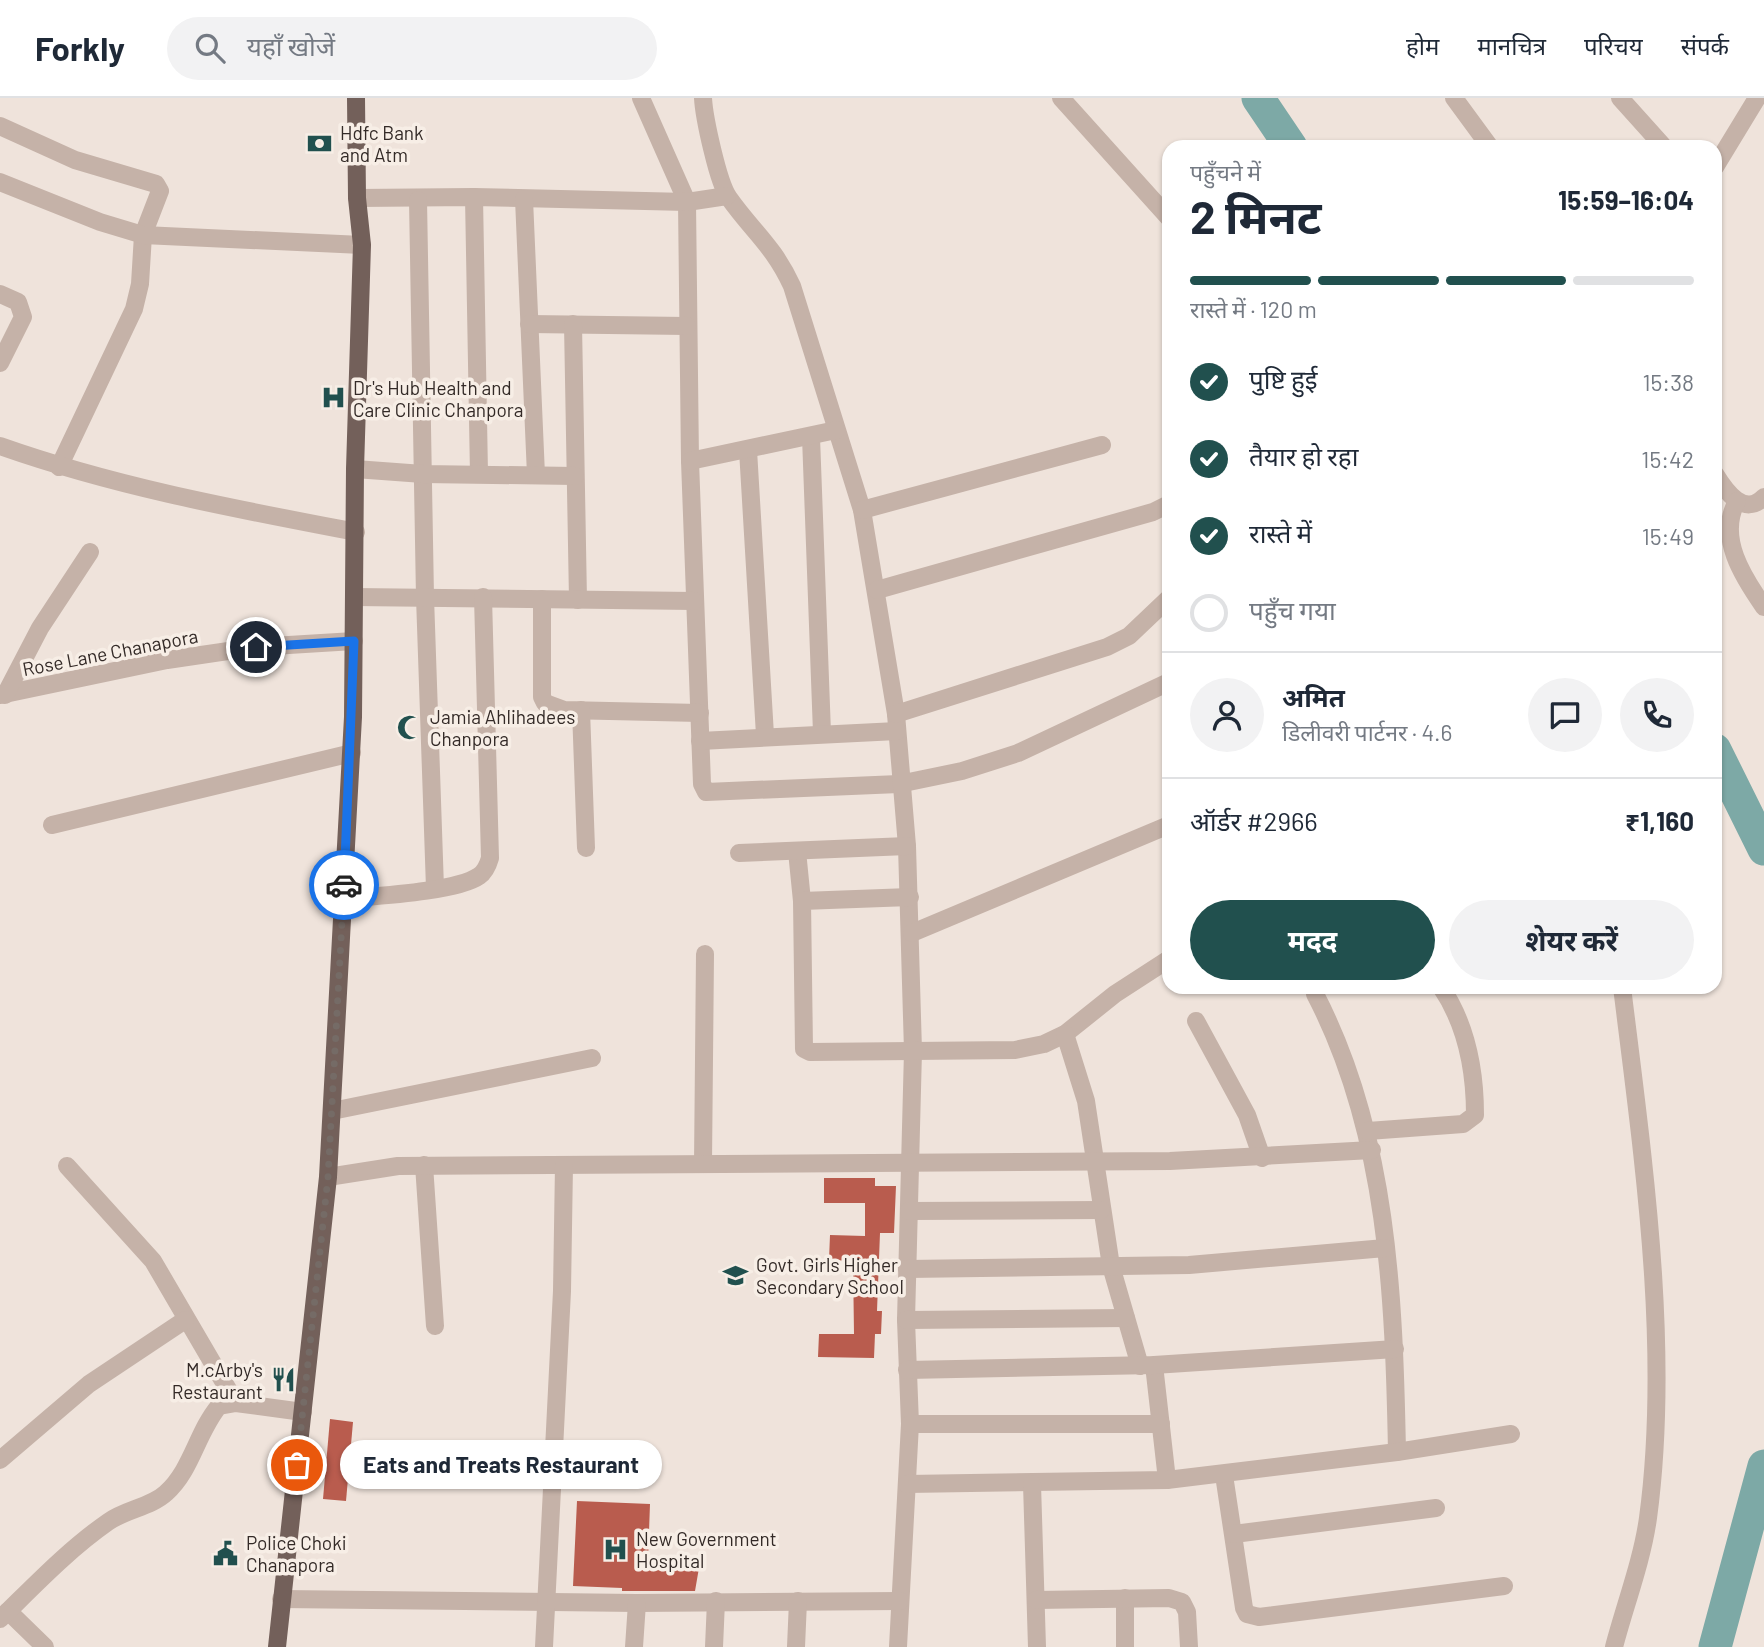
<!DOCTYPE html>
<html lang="hi">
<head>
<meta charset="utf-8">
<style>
  :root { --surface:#fff; --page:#f2f2f3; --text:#1f2937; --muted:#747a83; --line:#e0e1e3; --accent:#21504e }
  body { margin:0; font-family:Barlow,"Noto Sans Devanagari",sans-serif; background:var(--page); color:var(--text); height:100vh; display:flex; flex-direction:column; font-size:26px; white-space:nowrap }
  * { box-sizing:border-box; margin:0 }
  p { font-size:23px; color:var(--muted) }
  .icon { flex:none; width:38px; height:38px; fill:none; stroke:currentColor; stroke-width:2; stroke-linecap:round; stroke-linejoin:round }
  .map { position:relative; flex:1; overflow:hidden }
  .details { position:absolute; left:1162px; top:42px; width:560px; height:854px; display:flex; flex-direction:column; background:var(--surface); border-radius:21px; box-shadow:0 2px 5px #0004 }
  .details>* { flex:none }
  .pin { position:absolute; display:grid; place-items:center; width:60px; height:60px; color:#fff; margin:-30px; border:4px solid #fff; border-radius:50%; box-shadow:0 2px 7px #0007 }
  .courier { position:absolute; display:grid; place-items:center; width:70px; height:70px; margin:-35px; border:5px solid #1a73e8; border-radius:50%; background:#fff; color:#222; box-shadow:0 2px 9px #0007 }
  .bubble { position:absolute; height:49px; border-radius:24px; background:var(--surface); box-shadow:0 2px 5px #0004; font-size:23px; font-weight:700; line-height:49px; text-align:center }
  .head em { font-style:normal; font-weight:700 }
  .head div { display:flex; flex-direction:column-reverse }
  .head { display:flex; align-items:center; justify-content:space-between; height:119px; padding:0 28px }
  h1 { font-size:46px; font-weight:700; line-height:52px }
  .bar { display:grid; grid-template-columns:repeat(4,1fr); gap:10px 7px; align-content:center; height:84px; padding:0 28px }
  .bar i { height:9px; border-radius:5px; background:var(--line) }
  .bar .active { background:var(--accent) }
  .bar p { grid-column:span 4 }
  .line { display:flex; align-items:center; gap:18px; padding:0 28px; border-top:2px solid var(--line) }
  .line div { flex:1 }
  .round { display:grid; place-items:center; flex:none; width:74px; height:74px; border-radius:37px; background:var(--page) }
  ol { padding:0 28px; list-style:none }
  li { display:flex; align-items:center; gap:21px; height:77px }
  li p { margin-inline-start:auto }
  li .icon { padding:7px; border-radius:50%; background:var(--accent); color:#fff; stroke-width:4 }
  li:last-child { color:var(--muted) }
  li i { width:38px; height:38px; border:4px solid var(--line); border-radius:50% }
  .button { display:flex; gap:14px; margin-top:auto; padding:14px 28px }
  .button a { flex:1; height:80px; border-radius:42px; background:var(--accent); color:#fff; font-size:28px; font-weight:700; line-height:80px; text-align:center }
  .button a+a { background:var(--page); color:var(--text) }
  header { display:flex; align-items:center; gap:42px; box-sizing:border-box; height:98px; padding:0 35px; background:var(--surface); border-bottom:2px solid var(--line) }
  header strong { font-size:33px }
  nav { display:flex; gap:38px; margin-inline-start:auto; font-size:24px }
  .search { width:490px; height:63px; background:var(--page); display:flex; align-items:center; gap:18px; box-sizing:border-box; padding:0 24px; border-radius:38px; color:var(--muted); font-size:26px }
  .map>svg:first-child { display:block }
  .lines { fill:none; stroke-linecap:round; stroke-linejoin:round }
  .river { stroke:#7da9a6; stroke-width:33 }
  .building { fill:#b95c4e }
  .minor { stroke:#c5b2a8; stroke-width:18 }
  .major { stroke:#73605a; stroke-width:18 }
  .done { stroke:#756b66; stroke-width:7; stroke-dasharray:0 12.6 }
  .route { stroke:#1a73e8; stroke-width:9 }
  .labels { text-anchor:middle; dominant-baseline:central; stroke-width:7; stroke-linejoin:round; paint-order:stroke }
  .poi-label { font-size:19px; fill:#332a27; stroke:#f7eee6; text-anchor:start }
  .street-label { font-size:19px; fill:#332a27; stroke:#f7eee6 }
</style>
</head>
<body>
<header>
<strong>Forkly</strong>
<div class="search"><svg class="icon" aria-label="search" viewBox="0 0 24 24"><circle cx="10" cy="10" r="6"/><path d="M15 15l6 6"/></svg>यहाँ खोजें</div>
<nav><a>होम</a><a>मानचित्र</a><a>परिचय</a><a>संपर्क</a></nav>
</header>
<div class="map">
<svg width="1764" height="1549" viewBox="0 0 1764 1549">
  <rect width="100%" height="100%" fill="#efe3db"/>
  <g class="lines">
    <!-- river -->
    <g class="river">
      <polyline points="1258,0 1291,49"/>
      <polyline points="1715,652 1764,751"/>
      <polyline points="1715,1549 1764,1368"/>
    </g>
  </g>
  <!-- building -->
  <g class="building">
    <polygon points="824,1080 875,1080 875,1088 896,1088 894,1135 880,1135 877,1213 882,1213 881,1236 875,1236 874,1260 818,1259 819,1236 854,1236 853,1163 829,1162 830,1137 865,1138 865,1105 824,1105"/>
    <polygon points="330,1321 353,1324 346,1403 323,1401"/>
    <polygon points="577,1403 650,1406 648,1462 700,1464 695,1493 622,1493 622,1490 573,1488"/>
  </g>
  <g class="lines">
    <!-- minor -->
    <g class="minor">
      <polyline points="641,0 687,104 690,363 702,686 706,694 899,686 962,673 1018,655 1169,584"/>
      <path d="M703 0C704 19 718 85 729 100 753 134 773 147 792 188L862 412 896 616 907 748 913 953 906 1222 910 1326 898 1549"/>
      <polyline points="1061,0 1169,120"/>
      <polyline points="1454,0 1490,49"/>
      <polyline points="1620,0 1664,49"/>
      <polyline points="0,28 75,62 156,86 160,93 143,137 140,186 134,211 59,369"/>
      <polyline points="1715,69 1757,0"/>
      <polyline points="0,84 100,124 143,137 362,147"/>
      <polyline points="474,99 479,376"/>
      <polyline points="357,100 474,99 687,104 727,98"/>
      <polyline points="524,101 536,377"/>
      <polyline points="418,102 425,499 435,790"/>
      <polyline points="0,196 18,204 23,219 0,265"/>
      <polyline points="529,226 687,228"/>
      <polyline points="573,226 578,502"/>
      <polyline points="811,339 822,635"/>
      <path d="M0 348C116 389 236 411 356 434"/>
      <polyline points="748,352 765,637"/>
      <polyline points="690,363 836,332"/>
      <polyline points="355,371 423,376 575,378"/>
      <path d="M1715 376C1726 394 1744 419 1764 399"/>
      <path d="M1737 403C1717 439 1743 479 1764 509"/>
      <polyline points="862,412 1102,347"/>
      <polyline points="877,492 1153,414 1169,406"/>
      <polyline points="354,499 694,503"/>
      <polyline points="542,501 542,599 545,605 564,612 700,615"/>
      <polyline points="0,597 167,562 256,549 354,543"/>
      <polyline points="5,597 40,530 90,454"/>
      <polyline points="581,612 586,750"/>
      <polyline points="896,616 1107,549 1129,538 1169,500"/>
      <polyline points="700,643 897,633"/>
      <polyline points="52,727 352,655"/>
      <polyline points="797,753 802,803"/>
      <polyline points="739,755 907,748"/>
      <polyline points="910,799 802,803 804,951 810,954 1015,952 1044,946 1065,936 1115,896 1169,861"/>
      <path d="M343 801C374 798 456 794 479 778 485 774 488 767 490 760L483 499"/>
      <polyline points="912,835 1169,727"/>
      <path d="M1315 896C1388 1036 1394 1199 1397 1354"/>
      <polyline points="1196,923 1247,1017 1262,1060"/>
      <polyline points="1065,936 1086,1003 1111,1168 1140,1268"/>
      <polyline points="332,1013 592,960"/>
      <path d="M1368 1033 1463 1026 1475 1017C1475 973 1466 926 1441 889"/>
      <polyline points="703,1066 705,856"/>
      <polyline points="424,1067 435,1228"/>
      <polyline points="67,1068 153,1163 236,1305"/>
      <polyline points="328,1079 398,1068 1170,1063 1372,1052"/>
      <polyline points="909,1113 1101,1112"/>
      <polyline points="907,1171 1189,1167 1385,1150"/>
      <polyline points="906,1222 1126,1220"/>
      <polyline points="1154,1267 1167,1382"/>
      <polyline points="907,1272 1154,1267 1395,1251"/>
      <polyline points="910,1326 1161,1326"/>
      <polyline points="0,1362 89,1286 185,1222"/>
      <polyline points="1224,1377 1244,1510 1247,1516 1259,1519 1504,1488"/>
      <polyline points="907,1386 1167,1382 1397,1354 1511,1336"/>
      <polyline points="1032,1386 1037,1549"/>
      <polyline points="1234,1436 1436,1410"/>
      <polyline points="1125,1500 1125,1549"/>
      <polyline points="281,1501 637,1505 900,1503"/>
      <polyline points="1036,1502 1169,1500 1182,1504 1187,1514 1189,1549"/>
      <polyline points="8,1513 45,1549"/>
      <path d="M0 1521C35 1487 68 1452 108 1424 126 1411 151 1409 166 1395 192 1372 197 1334 219 1308L236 1305 303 1314"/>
      <polyline points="544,1549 562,1193 564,1067"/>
      <polyline points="634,1549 637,1505"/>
      <polyline points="714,1549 716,1503"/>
      <polyline points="796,1549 798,1503"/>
      <path d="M1614 1549C1625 1507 1642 1463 1648 1420 1671 1249 1643 1060 1622 889"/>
    </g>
    <!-- major -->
    <polyline class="major" points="277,1549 328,1079 353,619 355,371 362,147 357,100 356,0"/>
  </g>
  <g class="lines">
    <!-- done -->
    <polyline class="done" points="297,1367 328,1079 344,787"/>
    <!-- route -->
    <polyline class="route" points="256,549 354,543 344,787"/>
  </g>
  <!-- icons -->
  <defs>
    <symbol id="bank-bare" viewBox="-9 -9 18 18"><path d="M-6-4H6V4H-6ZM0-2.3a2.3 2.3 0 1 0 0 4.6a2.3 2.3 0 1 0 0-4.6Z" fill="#21504e" stroke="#f7eee6" stroke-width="2.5" paint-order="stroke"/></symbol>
    <symbol id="hospital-bare" viewBox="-9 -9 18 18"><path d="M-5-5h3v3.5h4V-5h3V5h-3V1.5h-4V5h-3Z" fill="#21504e" stroke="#f7eee6" stroke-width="2.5" paint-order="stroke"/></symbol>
    <symbol id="mosque-bare" viewBox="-9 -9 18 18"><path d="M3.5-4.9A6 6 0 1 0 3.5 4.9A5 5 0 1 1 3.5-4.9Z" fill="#21504e" stroke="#f7eee6" stroke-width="2.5" paint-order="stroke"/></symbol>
    <symbol id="school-bare" viewBox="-9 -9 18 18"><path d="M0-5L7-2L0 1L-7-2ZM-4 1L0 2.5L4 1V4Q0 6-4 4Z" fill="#21504e" stroke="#f7eee6" stroke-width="2.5" paint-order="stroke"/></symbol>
    <symbol id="restaurant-bare" viewBox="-9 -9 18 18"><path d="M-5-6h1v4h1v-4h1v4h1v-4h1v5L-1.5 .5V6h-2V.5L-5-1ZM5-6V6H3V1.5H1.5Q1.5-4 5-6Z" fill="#21504e" stroke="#f7eee6" stroke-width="2.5" paint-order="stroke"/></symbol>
    <symbol id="civic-bare" viewBox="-9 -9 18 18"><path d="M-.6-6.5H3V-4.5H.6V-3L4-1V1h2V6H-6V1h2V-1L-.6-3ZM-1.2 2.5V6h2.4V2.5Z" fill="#21504e" stroke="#f7eee6" stroke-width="2.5" paint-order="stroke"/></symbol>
  </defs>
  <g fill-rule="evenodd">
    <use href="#bank-bare" x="302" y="28" width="35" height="35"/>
    <use href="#hospital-bare" x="316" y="282" width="35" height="35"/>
    <use href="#mosque-bare" x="392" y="612" width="35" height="35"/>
    <use href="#school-bare" x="718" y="1160" width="35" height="35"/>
    <use href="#restaurant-bare" x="266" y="1264" width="35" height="35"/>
    <use href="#hospital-bare" x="598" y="1434" width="35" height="35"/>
    <use href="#civic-bare" x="208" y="1438" width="35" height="35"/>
  </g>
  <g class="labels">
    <!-- poi labels -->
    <g class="poi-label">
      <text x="340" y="34">Hdfc Bank<tspan x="340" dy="22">and Atm</tspan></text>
      <text x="353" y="289">Dr's Hub Health and<tspan x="353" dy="22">Care Clinic Chanpora</tspan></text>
      <text x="430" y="618">Jamia Ahlihadees<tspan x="430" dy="22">Chanpora</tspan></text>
      <text x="756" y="1166">Govt. Girls Higher<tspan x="756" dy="22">Secondary School</tspan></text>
      <text x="263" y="1271" text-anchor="end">M.cArby's<tspan x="263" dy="22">Restaurant</tspan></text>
      <text x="636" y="1440">New Government<tspan x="636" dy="22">Hospital</tspan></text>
      <text x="246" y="1444">Police Choki<tspan x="246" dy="22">Chanapora</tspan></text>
    </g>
    <!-- street labels -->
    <g class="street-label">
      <text transform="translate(110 554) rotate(-11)">Rose Lane Chanapora</text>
    </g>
  </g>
</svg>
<div class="pin" style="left:297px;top:1367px;background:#ea580c"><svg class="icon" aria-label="bag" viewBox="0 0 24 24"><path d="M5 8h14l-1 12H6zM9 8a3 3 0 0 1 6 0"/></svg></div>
<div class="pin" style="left:256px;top:549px;background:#1f2937"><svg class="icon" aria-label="home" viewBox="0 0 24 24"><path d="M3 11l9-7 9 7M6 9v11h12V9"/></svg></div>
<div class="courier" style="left:344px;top:787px"><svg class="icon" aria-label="car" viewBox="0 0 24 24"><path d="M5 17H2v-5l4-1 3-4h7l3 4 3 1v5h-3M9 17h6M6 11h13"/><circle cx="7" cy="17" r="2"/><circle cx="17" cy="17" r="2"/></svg></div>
<div class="bubble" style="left:340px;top:1342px;width:322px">Eats and Treats Restaurant</div>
<section class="details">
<div class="head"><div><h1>2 मिनट</h1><p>पहुँचने में</p></div><em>15:59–16:04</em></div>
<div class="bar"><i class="active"></i><i class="active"></i><i class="active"></i><i></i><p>रास्ते में · 120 m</p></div>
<ol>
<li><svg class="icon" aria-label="check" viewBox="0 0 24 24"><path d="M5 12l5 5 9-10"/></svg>पुष्टि हुई<p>15:38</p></li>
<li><svg class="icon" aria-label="check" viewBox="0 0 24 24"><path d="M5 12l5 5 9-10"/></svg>तैयार हो रहा<p>15:42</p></li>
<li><svg class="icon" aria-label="check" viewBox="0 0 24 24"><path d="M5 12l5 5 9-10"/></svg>रास्ते में<p>15:49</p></li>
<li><i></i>पहुँच गया</li>
</ol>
<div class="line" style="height:126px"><a class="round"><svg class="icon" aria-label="person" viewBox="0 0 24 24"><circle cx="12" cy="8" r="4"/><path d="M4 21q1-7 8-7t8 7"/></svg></a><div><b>अमित</b><p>डिलीवरी पार्टनर · 4.6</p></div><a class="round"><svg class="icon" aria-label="chat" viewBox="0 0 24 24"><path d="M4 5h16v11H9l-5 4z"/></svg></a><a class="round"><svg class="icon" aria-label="phone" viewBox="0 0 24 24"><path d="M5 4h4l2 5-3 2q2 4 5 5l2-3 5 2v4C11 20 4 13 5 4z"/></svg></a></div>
<div class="line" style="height:91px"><div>ऑर्डर #2966</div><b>₹1,160</b></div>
<div class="button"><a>मदद</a><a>शेयर करें</a></div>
</section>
</div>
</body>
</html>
